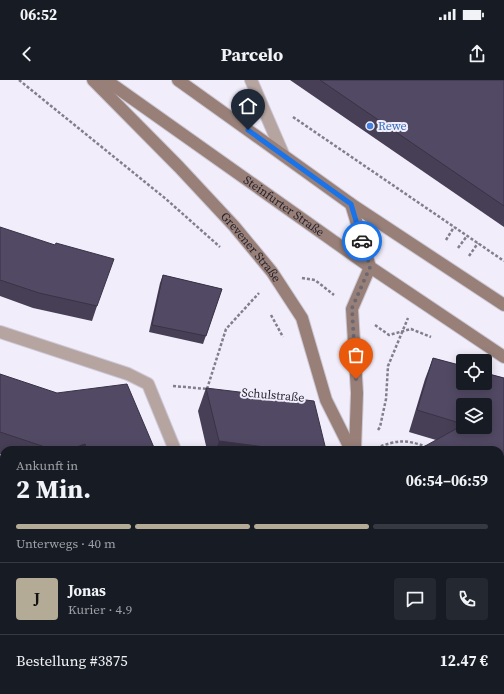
<!DOCTYPE html>
<html lang="de">
<head>
<meta charset="utf-8">
<style>
  :root { --surface:#171b24; --page:#242831; --text:#f1f3f6; --muted:#9ea1a6; --line:#363941; --accent:#b4ab97 }
  body { margin:0; font-family:"Source Serif 4",serif; background:var(--page); color:var(--text); height:100vh; display:flex; flex-direction:column; font-size:15px; white-space:nowrap }
  * { box-sizing:border-box; margin:0 }
  p { font-size:13px; color:var(--muted) }
  .icon { flex:none; width:22px; height:22px; fill:none; stroke:currentColor; stroke-width:2; stroke-linecap:round; stroke-linejoin:round }
  .map { position:relative; flex:1; overflow:hidden }
  .panel { position:absolute; left:0px; top:366px; width:504px; height:248px; display:flex; flex-direction:column; background:var(--surface); border-radius:12px 12px 0 0; box-shadow:0 2px 10px #0003 }
  .panel>* { flex:none }
  .buttons { position:absolute; left:456px; top:274px; display:grid; gap:8px }
  .buttons a { display:grid; place-items:center; width:36px; height:36px; border-radius:4px; background:var(--surface); box-shadow:0 2px 10px #0003; font-size:20px }
  .pin { position:absolute; display:grid; place-items:center; width:34px; height:34px; color:#fff; margin:-41px -17px; border-radius:50% 50% 50% 0; rotate:-45deg; box-shadow:0 0 4px #0007 }
  .pin .icon { rotate:45deg }
  .courier { position:absolute; display:grid; place-items:center; width:40px; height:40px; margin:-20px; border:3px solid #1a73e8; border-radius:50%; background:#fff; color:#222; box-shadow:0 1px 5px #0007 }
  .summary em { font-style:normal; font-weight:700 }
  .summary div { display:flex; flex-direction:column-reverse }
  .summary { display:flex; align-items:center; justify-content:space-between; height:68px; padding:0 16px }
  h1 { font-size:26px; font-weight:700; line-height:30px }
  .bar { display:grid; grid-template-columns:repeat(4,1fr); gap:6px 4px; align-content:center; height:48px; padding:0 16px }
  .bar i { height:5px; border-radius:3px; background:var(--line) }
  .bar .on { background:var(--accent) }
  .bar p { grid-column:span 4 }
  .line { display:flex; align-items:center; gap:10px; padding:0 16px; border-top:1px solid var(--line) }
  .line div { flex:1 }
  .round { display:grid; place-items:center; flex:none; width:42px; height:42px; border-radius:4px; background:var(--page) }
  .status { display:flex; justify-content:space-between; align-items:center; height:28px; padding:0 20px; background:var(--surface); direction:ltr }
  .status svg { height:11px; fill:currentColor }
  header { display:flex; justify-content:space-between; align-items:center; height:52px; padding:0 16px; background:var(--surface); font-size:18px; font-weight:700 }
  .map>svg:first-child { display:block }
  .lines { fill:none; stroke-linecap:round; stroke-linejoin:round }
  .street-casing { stroke:#ccc8d5; stroke-width:14 }
  .secondary-casing { stroke:#ccc8d5; stroke-width:14 }
  .path { stroke:#827e8b; stroke-width:2.5; stroke-dasharray:3 2; stroke-linecap:butt }
  .street { stroke:#b5a4a0; stroke-width:12 }
  .secondary { stroke:#988079; stroke-width:12 }
  .wall { fill:#473f56; fill-rule:evenodd }
  .shaded-wall { fill:#393346 }
  .building { fill:#524964; stroke:#393346 }
  .done { stroke:#6b6773; stroke-width:4; stroke-dasharray:0 7.2 }
  .route { stroke:#1a73e8; stroke-width:5 }
  .shop-dot { fill:#3f7fe0; stroke:#f1edfa; stroke-width:1.5 }
  .labels { text-anchor:middle; dominant-baseline:central; stroke-width:4; stroke-linejoin:round; paint-order:stroke }
  .shop-label { font-size:12px; fill:#366cbe; stroke:#f1edfa; text-anchor:start }
  .street-label { font-size:12px; fill:#231f2b; stroke:#f1edfa }
</style>
</head>
<body>
<div class="status"><b>06:52</b><svg viewBox="0 0 49 12"><path d="M0 12V9h3v3zM5 12V6h3v6zM10 12V3h3v9zM15 12V0h3v12zM26 1h20v11H26zM47 4h2v5h-2z"/></svg></div>
<header><svg class="icon" aria-label="back" viewBox="0 0 24 24"><path d="M15 5l-7 7 7 7"/></svg>Parcelo<svg class="icon" aria-label="share" viewBox="0 0 24 24"><path d="M12 15V3M7 8l5-5 5 5M5 13v7h14v-7"/></svg></header>
<div class="map">
<svg width="504" height="614" viewBox="0 0 504 614">
  <rect width="100%" height="100%" fill="#f1edfa"/>
  <g class="lines">
    <defs>
      <g id="street">
        <polyline points="251,0 283,74"/>
        <polyline points="0,252 128,294 148,304 175,370"/>
        <polyline points="273,610 274,614"/>
      </g>
      <g id="secondary">
        <path id="s1" d="M93 0 179 87 234 146 272 192 302 238 326 320 351 370"/>
        <path id="s2" d="M106 0 370 187 504 277"/>
        <polyline points="178,0 351,124 504,225"/>
        <polyline points="351,124 370,187 352,229 357,313 355,370"/>
        <polyline points="410,610 411,614"/>
      </g>
    </defs>
    <!-- street casing -->
    <use href="#street" class="street-casing"/>
    <!-- secondary casing -->
    <use href="#secondary" class="secondary-casing"/>
    <!-- path -->
    <g class="path">
      <polyline points="19,0 166,119 220,167"/>
      <polyline points="293,37 504,181"/>
      <polyline points="446,160 454,147"/>
      <polyline points="458,168 467,156"/>
      <polyline points="469,176 478,163"/>
      <polyline points="302,198 315,200 334,215"/>
      <polyline points="271,235 283,257"/>
      <polyline points="375,245 389,255 411,249 431,257"/>
      <polyline points="173,306 208,309"/>
      <polyline points="207,309 226,249 259,213"/>
      <polyline points="244,313 303,318"/>
      <polyline points="378,350 380,347 386,319 388,286 408,238"/>
      <path d="M376 368C397 360 405 359 427 367"/>
    </g>
    <!-- street -->
    <use href="#street" class="street"/>
    <!-- secondary -->
    <use href="#secondary" class="secondary"/>
  </g>
  <!-- wall -->
  <g class="wall">
    <polygon points="290,0 504,0 504,147"/>
    <polygon points="0,147 97,226 92,241 33,228 0,216"/>
    <polygon points="163,195 222,209 203,264 149,252 160,203"/>
    <path d="M433 278 504 298V612L500 596V370L436 360 409 352 425 299ZM463 325 485 347H463Z"/>
    <polygon points="0,294 155,370 4,370 4,375 0,374"/>
    <polygon points="206,308 326,370 207,370 198,331"/>
    <polygon points="312,610 385,610 384,614 313,614"/>
  </g>
  <!-- shaded-wall -->
  <g class="shaded-wall">
    <polygon points="219,361 265,367 264,370 216,370"/>
    <polygon points="85,364 83,370 68,370"/>
    <polygon points="504,408 504,428 500,409"/>
    <polygon points="4,443 4,462 0,464 0,444"/>
    <polygon points="33,610 114,610 112,614 32,614"/>
    <polygon points="381,610 385,610 384,614 366,614"/>
  </g>
  <!-- building -->
  <g class="building">
    <polygon points="320,0 504,0 504,126"/>
    <polygon points="0,147 55,165 56,163 114,179 97,226 39,213 0,200"/>
    <polygon points="163,195 222,209 206,256 152,245"/>
    <polygon points="433,278 463,286 463,303 485,303 485,293 504,298 504,408 500,409 500,370 418,370 463,345 463,347 485,347 485,325 463,325 463,344 417,330"/>
    <polygon points="0,294 57,313 127,304 155,370 87,370 85,364 68,370 54,370 0,352"/>
    <polygon points="206,308 314,321 326,370 266,370 265,367 219,361"/>
    <polygon points="2,383 4,389 4,443 0,444 0,384"/>
    <polygon points="500,409 504,424 504,559 500,543"/>
    <polygon points="0,555 4,555 4,610 34,610 34,614 0,614"/>
    <polygon points="114,610 262,610 263,614 115,614"/>
    <polygon points="326,610 381,610 366,614 327,614"/>
  </g>
  <g class="lines">
    <!-- done -->
    <polyline class="done" points="356,299 352,228 370,187 362,161"/>
    <!-- route -->
    <polyline class="route" points="248,50 351,124 362,161"/>
  </g>
  <!-- markers -->
  <circle class="shop-dot" cx="370" cy="46" r="4"/>
  <g class="labels">
    <!-- shop labels -->
    <g class="shop-label">
      <text x="378" y="46">Rewe</text>
    </g>
    <!-- street labels -->
    <g class="street-label">
      <text stroke="none"><textPath href="#s2" startOffset="218">Steinfurter Straße</textPath></text>
      <text stroke="none"><textPath href="#s1" startOffset="230">Grevener Straße</textPath></text>
      <text transform="translate(273 315) rotate(5)">Schulstraße</text>
    </g>
  </g>
</svg>
<div class="buttons">
<a><svg class="icon" aria-label="locate" viewBox="0 0 24 24"><circle cx="12" cy="12" r="6"/><path d="M12 2v4M12 18v4M2 12h4M18 12h4"/></svg></a>
<a><svg class="icon" aria-label="layers" viewBox="0 0 24 24"><path d="M12 4l9 5-9 5-9-5zM3 14l9 5 9-5"/></svg></a>
</div>
<div class="pin" style="left:356px;top:299px;background:#ea580c"><svg class="icon" aria-label="bag" viewBox="0 0 24 24"><path d="M5 8h14l-1 12H6zM9 8a3 3 0 0 1 6 0"/></svg></div>
<div class="pin" style="left:248px;top:50px;background:#1f2937"><svg class="icon" aria-label="home" viewBox="0 0 24 24"><path d="M3 11l9-7 9 7M6 9v11h12V9"/></svg></div>
<div class="courier" style="left:362px;top:161px"><svg class="icon" aria-label="car" viewBox="0 0 24 24"><path d="M5 17H2v-5l4-1 3-4h7l3 4 3 1v5h-3M9 17h6M6 11h13"/><circle cx="7" cy="17" r="2"/><circle cx="17" cy="17" r="2"/></svg></div>
<section class="panel">
<div class="summary"><div><h1>2 Min.</h1><p>Ankunft in</p></div><em>06:54–06:59</em></div>
<div class="bar"><i class="on"></i><i class="on"></i><i class="on"></i><i></i><p>Unterwegs · 40 m</p></div>
<div class="line" style="height:72px"><b class="round" style="background:var(--accent);color:#111">J</b><div><b>Jonas</b><p>Kurier · 4.9</p></div><a class="round"><svg class="icon" aria-label="chat" viewBox="0 0 24 24"><path d="M4 5h16v11H9l-5 4z"/></svg></a><a class="round"><svg class="icon" aria-label="phone" viewBox="0 0 24 24"><path d="M5 4h4l2 5-3 2q2 4 5 5l2-3 5 2v4C11 20 4 13 5 4z"/></svg></a></div>
<div class="line" style="height:52px"><div>Bestellung #3875</div><b>12.47 €</b></div>
</section>
</div>
</body>
</html>
